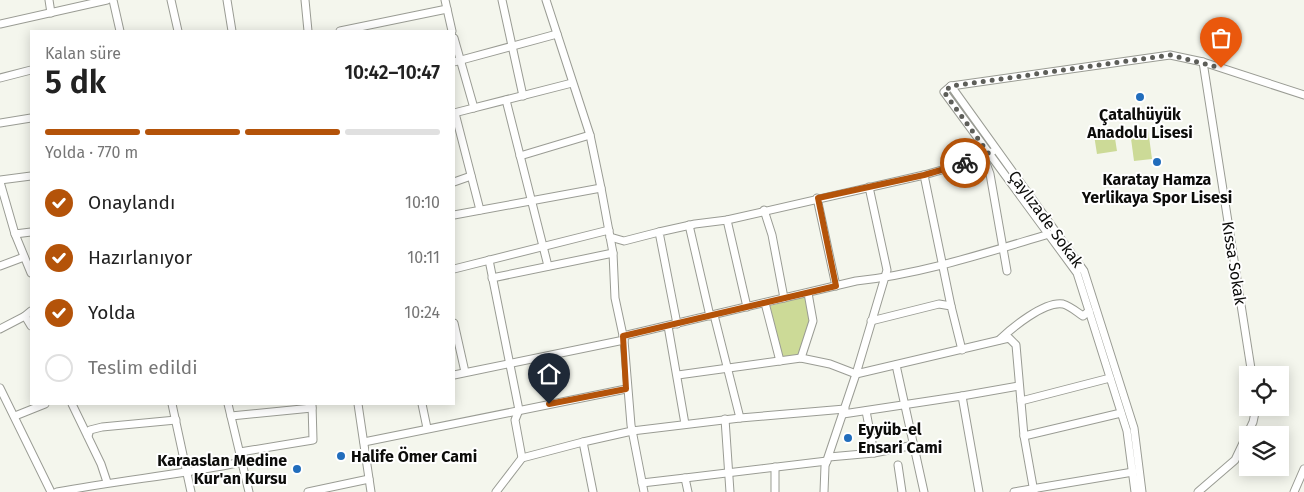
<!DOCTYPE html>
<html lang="tr">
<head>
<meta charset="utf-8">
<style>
  :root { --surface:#fff; --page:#f2f2f2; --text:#222; --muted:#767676; --line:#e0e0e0; --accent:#b45309 }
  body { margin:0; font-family:"Fira Sans",sans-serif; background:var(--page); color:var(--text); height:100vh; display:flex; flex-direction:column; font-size:19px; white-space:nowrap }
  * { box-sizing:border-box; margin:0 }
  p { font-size:16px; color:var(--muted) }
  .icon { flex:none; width:28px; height:28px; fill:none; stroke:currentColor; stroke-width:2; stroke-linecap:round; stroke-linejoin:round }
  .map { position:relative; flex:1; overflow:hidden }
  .sheet { position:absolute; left:30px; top:30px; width:425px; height:375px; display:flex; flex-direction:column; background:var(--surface); border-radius:0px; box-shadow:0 2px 12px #0003 }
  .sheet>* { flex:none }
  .controls { position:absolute; left:1239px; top:366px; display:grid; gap:10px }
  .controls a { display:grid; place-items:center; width:50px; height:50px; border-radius:0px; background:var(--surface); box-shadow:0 2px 12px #0003; font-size:25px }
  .pin { position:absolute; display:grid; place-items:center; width:42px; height:42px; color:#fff; margin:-51px -21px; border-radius:50% 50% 50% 0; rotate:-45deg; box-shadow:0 0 5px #0007 }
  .pin .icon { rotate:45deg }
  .courier { position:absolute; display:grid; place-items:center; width:50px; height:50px; margin:-25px; border:4px solid #b45309; border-radius:50%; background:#fff; color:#222; box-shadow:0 1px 6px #0007 }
  .summary em { font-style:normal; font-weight:600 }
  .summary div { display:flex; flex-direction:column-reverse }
  .summary { display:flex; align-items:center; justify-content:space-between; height:85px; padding:0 15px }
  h1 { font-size:32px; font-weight:600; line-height:38px }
  .bar { display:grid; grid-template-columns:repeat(4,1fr); gap:8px 5px; align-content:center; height:60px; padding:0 15px }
  .bar i { height:6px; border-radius:4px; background:var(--line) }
  .bar .on { background:var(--accent) }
  .bar p { grid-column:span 4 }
  ol { padding:0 15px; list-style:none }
  li { display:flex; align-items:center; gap:15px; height:55px }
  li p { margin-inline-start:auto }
  li .icon { padding:5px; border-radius:50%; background:var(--accent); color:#fff; stroke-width:4 }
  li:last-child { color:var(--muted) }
  li i { width:28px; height:28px; border:2px solid var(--line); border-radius:50% }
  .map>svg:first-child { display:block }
  .green { fill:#ccda97 }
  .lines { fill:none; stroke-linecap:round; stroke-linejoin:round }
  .minor-casing { stroke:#9a9c94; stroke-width:9 }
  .minor { stroke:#fff; stroke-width:7 }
  .done { stroke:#5d5e59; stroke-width:5; stroke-dasharray:0 9 }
  .route { stroke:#b45309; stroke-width:6 }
  .poi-dot { fill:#216dbc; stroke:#fff; stroke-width:2 }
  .labels { text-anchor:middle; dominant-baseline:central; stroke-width:4; stroke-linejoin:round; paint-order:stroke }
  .poi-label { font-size:16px; font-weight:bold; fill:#0c0c0a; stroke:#fff }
  .street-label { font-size:16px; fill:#0c0c0a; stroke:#fff }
</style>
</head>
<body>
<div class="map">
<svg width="1304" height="492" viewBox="0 0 1304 492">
  <rect width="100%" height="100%" fill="#f4f6ed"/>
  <!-- green -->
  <g class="green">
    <polygon points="1148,129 1152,159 1134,161 1130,131"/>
    <polygon points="1114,132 1117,151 1097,154 1094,135"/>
    <polygon points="806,296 811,321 799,356 783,358 770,306"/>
  </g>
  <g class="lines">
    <defs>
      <g id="minor">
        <polyline points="49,0 51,13"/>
        <polyline points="113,0 120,31"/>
        <polyline points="171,0 178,31"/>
        <polyline points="227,0 232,31"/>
        <polyline points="305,0 308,31"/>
        <polyline points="445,0 452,31"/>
        <polyline points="502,0 523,96"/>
        <polyline points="546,0 590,135 601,188 613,253 615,298 624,340 631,425 644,492"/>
        <polyline points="0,24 107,0"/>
        <polyline points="340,31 447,9"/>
        <polyline points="454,38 474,108"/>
        <polyline points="454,62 557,34"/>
        <polyline points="1203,62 1252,375"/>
        <polyline points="0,78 31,70"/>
        <polyline points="951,86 1170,55 1203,62 1304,95"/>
        <polyline points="506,100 548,266"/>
        <polyline points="454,113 572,83"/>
        <polyline points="455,113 480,210"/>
        <polyline points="0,123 31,118"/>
        <polyline points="520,156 590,135"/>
        <polyline points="984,158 990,174 1007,271"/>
        <polyline points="924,175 951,306"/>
        <polyline points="0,180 31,176"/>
        <polyline points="0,182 15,234 31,232"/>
        <polyline points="454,182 471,176"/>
        <polyline points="869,187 887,270 856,374 1009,338 1016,345 1024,436 1121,413"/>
        <polyline points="817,198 836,286"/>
        <polyline points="764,210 772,235 784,298"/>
        <polyline points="454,215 601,188"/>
        <polyline points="727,220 747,307"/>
        <polyline points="689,225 710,316"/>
        <polyline points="15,234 31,273"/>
        <polyline points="610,237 624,241 659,232"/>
        <polyline points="489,260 519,410 515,420 522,458"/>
        <polyline points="0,266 24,257"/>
        <polyline points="454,269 609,230"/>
        <polyline points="492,278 613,253"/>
        <polyline points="765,303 780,361"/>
        <polyline points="31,311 25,316 31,326"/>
        <polyline points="871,321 939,304 951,306 962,350"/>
        <polyline points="454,323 465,372"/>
        <polyline points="677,324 659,232 695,224 727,220 924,175 984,158 992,152"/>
        <polyline points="668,326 685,424"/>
        <polyline points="0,329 25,316"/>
        <path d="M623 336 856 281C922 274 985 253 1049 234"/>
        <path d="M999 340C1012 328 1044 301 1063 304 1070 306 1077 312 1083 316L1089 311"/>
        <polyline points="801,358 813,321 808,293"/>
        <polyline points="896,365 924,492"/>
        <polyline points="454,375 624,340"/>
        <polyline points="678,375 801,358 830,364 856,374 825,466 824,492"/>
        <polyline points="0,388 51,492"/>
        <polyline points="962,396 1019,386"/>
        <polyline points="1021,401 1110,378"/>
        <polyline points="72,404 101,464 107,482"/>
        <polyline points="172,404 191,492"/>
        <polyline points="228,404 249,492"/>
        <polyline points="358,404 371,492"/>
        <polyline points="422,404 427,428"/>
        <polyline points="866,411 874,453"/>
        <polyline points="843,414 962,396 979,492"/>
        <polyline points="15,416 45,404"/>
        <polyline points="231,416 312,408"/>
        <polyline points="740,418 845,409"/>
        <polyline points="725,419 730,492"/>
        <polyline points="88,436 90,430 102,427 176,420"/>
        <polyline points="1024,436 1034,492"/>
        <polyline points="364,442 626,389"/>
        <polyline points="240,452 313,440 312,404"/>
        <polyline points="829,457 874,453 914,445"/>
        <polyline points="898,465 902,492"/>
        <polyline points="775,467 775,492"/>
        <polyline points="685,478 827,461"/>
        <polyline points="642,483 685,478 688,492"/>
        <path d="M57 492C119 480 181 475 242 462"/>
        <polyline points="308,492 369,479"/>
        <polyline points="496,492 522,458 583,442"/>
        <polyline points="593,492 583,442 632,431 740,418 714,315"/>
        <polyline points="1014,492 1133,472"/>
        <polyline points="1135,492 1127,431 1077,273 944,92 951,86 1084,271 1134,428 1142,492"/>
        <polyline points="1198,492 1235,460 1253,422 1256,408"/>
        <polyline points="1294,492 1304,469"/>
      </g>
    </defs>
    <!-- minor casing -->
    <use href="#minor" class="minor-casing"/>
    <!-- minor -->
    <use href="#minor" class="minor"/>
  </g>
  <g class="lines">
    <!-- done -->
    <polyline class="done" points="965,163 989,154 944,92 951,86 1170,55 1221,68"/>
    <!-- route -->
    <polyline class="route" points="549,404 626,389 623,336 836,286 818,198 924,175 965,163"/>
  </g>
  <!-- markers -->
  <g class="poi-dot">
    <circle cx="1140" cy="97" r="5"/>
    <circle cx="1157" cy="162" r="5"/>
    <circle cx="848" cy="438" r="5"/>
    <circle cx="341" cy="456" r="5"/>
    <circle cx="297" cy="469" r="5"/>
  </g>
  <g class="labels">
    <!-- poi labels -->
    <g class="poi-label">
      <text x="1140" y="114">Çatalhüyük<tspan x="1140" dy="18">Anadolu Lisesi</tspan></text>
      <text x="1157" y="179">Karatay Hamza<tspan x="1157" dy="18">Yerlikaya Spor Lisesi</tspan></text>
      <text x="858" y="429" text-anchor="start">Eyyüb-el<tspan x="858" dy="18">Ensari Cami</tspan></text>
      <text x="351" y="456" text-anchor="start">Halife Ömer Cami</text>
      <text x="287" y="460" text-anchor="end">Karaaslan Medine<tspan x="287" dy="18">Kur'an Kursu</tspan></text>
    </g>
    <!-- street labels -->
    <g class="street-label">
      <text transform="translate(1046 219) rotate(54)">Çaylızade Sokak</text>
      <text transform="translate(1234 263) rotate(81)">Kıssa Sokak</text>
    </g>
  </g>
</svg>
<div class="controls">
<a><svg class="icon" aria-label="locate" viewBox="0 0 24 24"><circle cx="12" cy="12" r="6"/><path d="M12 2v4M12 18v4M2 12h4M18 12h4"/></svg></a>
<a><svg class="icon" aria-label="layers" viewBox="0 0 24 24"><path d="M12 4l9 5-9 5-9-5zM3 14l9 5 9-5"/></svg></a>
</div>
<div class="pin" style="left:1221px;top:68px;background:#ea580c"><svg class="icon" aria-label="bag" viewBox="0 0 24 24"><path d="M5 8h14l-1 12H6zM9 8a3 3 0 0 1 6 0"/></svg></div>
<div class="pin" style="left:549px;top:404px;background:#1f2937"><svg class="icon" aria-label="home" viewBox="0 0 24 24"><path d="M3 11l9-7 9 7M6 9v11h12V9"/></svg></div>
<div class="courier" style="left:965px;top:163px"><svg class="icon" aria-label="bike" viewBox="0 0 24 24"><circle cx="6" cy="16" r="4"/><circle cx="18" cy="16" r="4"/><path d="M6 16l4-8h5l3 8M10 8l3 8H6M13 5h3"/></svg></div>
<section class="sheet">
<div class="summary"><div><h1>5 dk</h1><p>Kalan süre</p></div><em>10:42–10:47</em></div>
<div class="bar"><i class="on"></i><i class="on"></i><i class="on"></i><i></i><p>Yolda · 770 m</p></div>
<ol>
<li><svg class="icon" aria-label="check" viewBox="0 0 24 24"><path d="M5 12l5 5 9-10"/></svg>Onaylandı<p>10:10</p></li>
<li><svg class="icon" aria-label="check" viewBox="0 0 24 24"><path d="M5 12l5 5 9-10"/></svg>Hazırlanıyor<p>10:11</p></li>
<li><svg class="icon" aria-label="check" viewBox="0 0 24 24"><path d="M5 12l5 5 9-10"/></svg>Yolda<p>10:24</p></li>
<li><i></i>Teslim edildi</li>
</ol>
</section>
</div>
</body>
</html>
